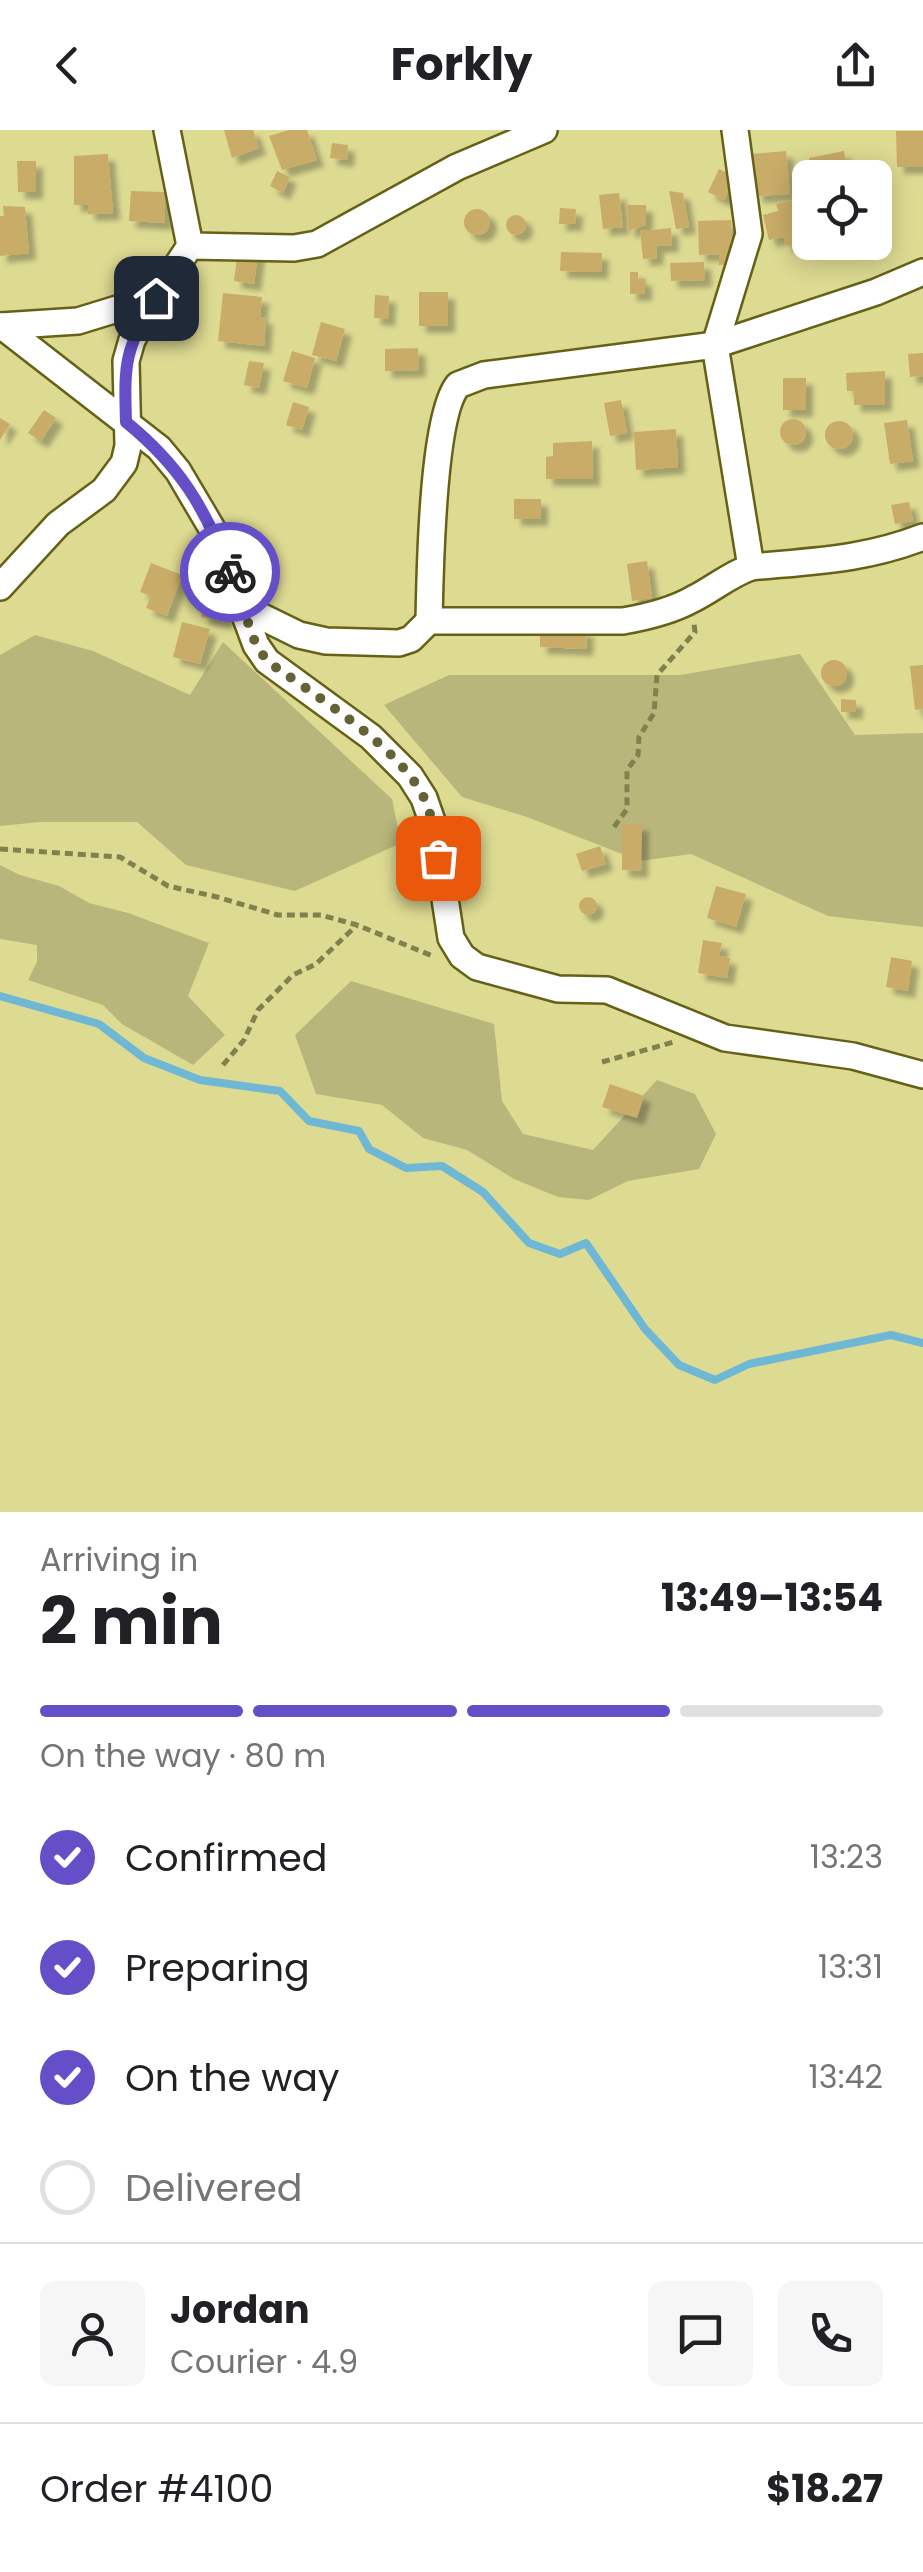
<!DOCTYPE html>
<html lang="en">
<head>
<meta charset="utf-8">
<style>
  :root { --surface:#fff; --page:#f6f6f6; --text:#202124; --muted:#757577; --line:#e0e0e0; --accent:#644fc8 }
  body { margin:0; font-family:Poppins,sans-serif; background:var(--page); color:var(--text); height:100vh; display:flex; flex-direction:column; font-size:38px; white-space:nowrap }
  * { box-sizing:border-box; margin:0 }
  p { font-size:32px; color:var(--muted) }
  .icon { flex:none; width:55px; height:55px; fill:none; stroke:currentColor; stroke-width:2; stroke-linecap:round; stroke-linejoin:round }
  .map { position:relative; height:1382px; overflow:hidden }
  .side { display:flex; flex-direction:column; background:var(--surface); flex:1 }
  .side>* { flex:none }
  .buttons { position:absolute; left:792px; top:30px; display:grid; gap:20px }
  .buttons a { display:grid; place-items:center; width:100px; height:100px; border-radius:15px; background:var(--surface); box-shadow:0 5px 25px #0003; font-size:50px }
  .pin { position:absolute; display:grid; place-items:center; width:85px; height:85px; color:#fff; margin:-42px; border-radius:20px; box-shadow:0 5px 15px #0006 }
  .courier { position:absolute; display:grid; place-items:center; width:100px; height:100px; margin:-50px; border:8px solid #644fc8; border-radius:50%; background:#fff; color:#222; box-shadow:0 2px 12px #0007 }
  .overview em { font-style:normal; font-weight:700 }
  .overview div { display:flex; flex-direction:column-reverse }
  .overview { display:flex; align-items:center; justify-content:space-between; height:170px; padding:0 40px }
  h1 { font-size:65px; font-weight:700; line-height:75px }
  .bar { display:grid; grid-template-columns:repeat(4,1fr); gap:15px 10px; align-content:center; height:120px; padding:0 40px }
  .bar i { height:12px; border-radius:8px; background:var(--line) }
  .bar .current { background:var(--accent) }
  .bar p { grid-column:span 4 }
  .line { display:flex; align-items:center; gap:25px; padding:0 40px; border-top:2px solid var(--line) }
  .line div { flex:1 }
  .round { display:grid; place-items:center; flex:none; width:105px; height:105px; border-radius:15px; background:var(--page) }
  ol { padding:0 40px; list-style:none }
  li { display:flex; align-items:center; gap:30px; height:110px }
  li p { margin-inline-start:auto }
  li .icon { padding:10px; border-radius:50%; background:var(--accent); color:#fff; stroke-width:4 }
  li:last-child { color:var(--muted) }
  li i { width:55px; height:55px; border:5px solid var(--line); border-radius:50% }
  header { display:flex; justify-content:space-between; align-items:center; height:130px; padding:0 40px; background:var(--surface); font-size:45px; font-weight:700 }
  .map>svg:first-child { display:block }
  .green { fill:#b9b67c }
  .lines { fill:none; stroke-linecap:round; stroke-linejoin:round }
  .stream { stroke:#6eb7d5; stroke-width:8 }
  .building { fill:#caac69; filter:url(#shadow) }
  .street-casing { stroke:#656117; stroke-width:30 }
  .path { stroke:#82804d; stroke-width:5; stroke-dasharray:8 5; stroke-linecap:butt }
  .street { stroke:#fff; stroke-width:25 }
  .done { stroke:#646236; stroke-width:10; stroke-dasharray:0 18 }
  .route { stroke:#644fc8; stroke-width:12 }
</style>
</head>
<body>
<header><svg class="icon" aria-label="back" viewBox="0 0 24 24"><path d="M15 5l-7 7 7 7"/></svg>Forkly<svg class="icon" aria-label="share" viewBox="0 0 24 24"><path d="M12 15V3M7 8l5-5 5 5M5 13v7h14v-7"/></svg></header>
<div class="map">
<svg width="923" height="1382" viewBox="0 0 923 1382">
  <defs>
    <filter id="shadow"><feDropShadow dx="7" dy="7" stdDeviation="2.5" flood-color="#0004"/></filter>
  </defs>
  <rect width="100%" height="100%" fill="#ddda92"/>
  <!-- green -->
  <g class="green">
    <polygon points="35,505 93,521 190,565 223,512 392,669 401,713 295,761 186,735 137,692 40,692 0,696 0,525"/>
    <polygon points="800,524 855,605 923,603 923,797 828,786 691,724 640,731 527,687 462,667 384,575 449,545 681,545"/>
    <polygon points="0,735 20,745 59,756 89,773 128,783 209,813 188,866 225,905 193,935 122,894 103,875 28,850 37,832 37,815 0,809"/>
    <polygon points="351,851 494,894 502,971 523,1004 593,1020 657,950 695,964 716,1004 699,1039 628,1051 589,1070 558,1067 514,1049 467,1020 423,1008 382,975 316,964 295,905"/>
  </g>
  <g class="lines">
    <!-- stream -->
    <polyline class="stream" points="0,866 99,894 144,928 200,950 280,961 309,991 359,1001 369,1019 406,1038 442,1036 483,1062 529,1113 560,1124 586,1113 645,1199 679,1235 715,1250 749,1234 891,1205 923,1213"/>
  </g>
  <!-- building -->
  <g class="building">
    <polygon points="224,0 253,0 259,18 232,28"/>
    <polygon points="289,0 307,0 317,30 282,40 269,6"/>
    <polygon points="896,1 923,1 923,37 897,37"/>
    <polygon points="332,13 348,15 347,30 330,28"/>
    <polygon points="786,21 790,64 756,66 752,24"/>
    <polygon points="844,21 849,48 813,48 809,28"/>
    <polygon points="108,24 113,83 88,84 88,75 74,75 74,26"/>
    <polygon points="17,31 36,31 36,62 18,62"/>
    <polygon points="719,39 736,47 724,70 708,62"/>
    <polygon points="277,41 290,47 283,63 270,56"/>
    <polygon points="131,61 165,62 165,93 129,91"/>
    <polygon points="669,61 683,63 689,97 676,99"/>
    <polygon points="619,63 623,97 603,99 599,65"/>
    <polygon points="801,68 810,110 786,116 784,107 769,110 763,85 778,81 776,74"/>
    <polygon points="627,75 646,75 646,95 628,101"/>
    <polygon points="3,76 25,77 29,123 0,126 0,86 4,86"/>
    <polygon points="560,78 576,79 575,94 559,94"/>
    <circle cx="477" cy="92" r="13"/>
    <circle cx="516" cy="95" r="10"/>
    <polygon points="731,90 733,134 719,135 719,124 699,125 698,91"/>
    <polygon points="671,98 672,115 656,116 657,128 643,129 640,101"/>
    <polygon points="238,120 258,123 254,154 234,151"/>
    <polygon points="561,122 602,123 601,142 560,141"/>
    <polygon points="704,132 705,150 671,151 670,133"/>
    <polygon points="630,142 638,142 638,149 645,149 645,164 630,164"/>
    <rect x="419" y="162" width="29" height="34"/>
    <polygon points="223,163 262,167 260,187 266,188 264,216 218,211"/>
    <polygon points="375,165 389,166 388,189 374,188"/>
    <polygon points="321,192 345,199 336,231 312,225"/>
    <polygon points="418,218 419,240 385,241 385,219"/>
    <polygon points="292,221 315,228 307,258 283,251"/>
    <polygon points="923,223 923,246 910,247 908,224"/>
    <polygon points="249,231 264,233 259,258 244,255"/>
    <polygon points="885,241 885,274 854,275 854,261 847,261 846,243"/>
    <rect x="783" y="248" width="23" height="32"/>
    <polygon points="621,270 627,303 610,306 604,273"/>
    <polygon points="293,272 309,277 302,300 286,295"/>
    <polygon points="44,280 56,288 41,311 28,303"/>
    <polygon points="0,288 10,294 0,310"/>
    <circle cx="793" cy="302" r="13"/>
    <polygon points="907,290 913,331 890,334 884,293"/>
    <circle cx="839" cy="305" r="14"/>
    <polygon points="676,299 678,337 636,340 634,302"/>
    <polygon points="592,311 593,349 546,349 546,327 553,326 553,313"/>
    <rect x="514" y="369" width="27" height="20"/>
    <polygon points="909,372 913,391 895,394 891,375"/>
    <polygon points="647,431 652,468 632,471 627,434"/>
    <polygon points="151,433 182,445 167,486 146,478 151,466 140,462"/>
    <polygon points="207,458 230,463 225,492 201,487"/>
    <polygon points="182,492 210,499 200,534 173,527"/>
    <polygon points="540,498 587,500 586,519 540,517"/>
    <circle cx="834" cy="543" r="13"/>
    <polygon points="923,535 923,579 915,580 910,536"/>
    <polygon points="841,569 856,570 856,582 841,582"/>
    <polygon points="622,694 642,694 641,741 622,740"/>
    <polygon points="600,716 606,734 582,741 576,724"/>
    <polygon points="716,756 746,764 736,797 707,788"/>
    <circle cx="588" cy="776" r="9"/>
    <polygon points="703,810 722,813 719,826 730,828 727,848 698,843"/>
    <polygon points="891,827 912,831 908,861 886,857"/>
    <polygon points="610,954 644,966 637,988 602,977"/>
  </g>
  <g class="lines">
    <defs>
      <g id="street">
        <polyline points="167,0 190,116"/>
        <polyline points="735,0 749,104 715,215 751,437"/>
        <polyline points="0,196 78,191 156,167 190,116 294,118 317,114 457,37 544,0"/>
        <polyline points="2,196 159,318 178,341 214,402 256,515 267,531 371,607 410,646 424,668 434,697 451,808 462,826 477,837 558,859 607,860 725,908 853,926 923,945"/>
        <polyline points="0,457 58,394 104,360 124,333 128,316 126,231 132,210 156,167"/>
        <path d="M244 478 299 505 326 511 399 513 411 509 429 491H623C646 487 672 481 693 469 713 459 729 445 751 437 813 431 864 430 923 407"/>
        <path d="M429 491C430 445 432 286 458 255L484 245 715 215 876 162 923 142"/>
      </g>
    </defs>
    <!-- street casing -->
    <use href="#street" class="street-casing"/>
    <!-- path -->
    <g class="path">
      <polyline points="614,697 627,679 627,640 638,625 639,607 654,583 657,545 695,502 694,494"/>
      <polyline points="0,719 120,727 168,756 217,767 278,785 321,785 357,795 435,827"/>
      <polyline points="602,932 674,912"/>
      <polyline points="223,935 244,910 258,880 293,845 316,834 357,795"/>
    </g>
    <!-- street -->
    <use href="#street" class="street"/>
  </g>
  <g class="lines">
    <!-- done -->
    <path class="done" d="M230 442 256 515 267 531C314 565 399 616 424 668 433 687 435 708 438 728"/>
    <!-- route -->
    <path class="route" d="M156 168C125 220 124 231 126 292 180 336 204 376 230 442"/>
  </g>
</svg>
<div class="buttons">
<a><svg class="icon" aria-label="locate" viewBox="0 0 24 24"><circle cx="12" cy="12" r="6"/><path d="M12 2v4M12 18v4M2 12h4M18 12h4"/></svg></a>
</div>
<div class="pin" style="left:438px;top:728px;background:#ea580c"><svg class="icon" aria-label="bag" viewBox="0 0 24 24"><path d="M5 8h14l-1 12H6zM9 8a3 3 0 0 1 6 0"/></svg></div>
<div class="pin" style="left:156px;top:168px;background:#1f2937"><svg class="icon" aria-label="home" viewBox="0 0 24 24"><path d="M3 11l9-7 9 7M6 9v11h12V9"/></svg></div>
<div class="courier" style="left:230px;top:442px"><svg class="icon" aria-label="bike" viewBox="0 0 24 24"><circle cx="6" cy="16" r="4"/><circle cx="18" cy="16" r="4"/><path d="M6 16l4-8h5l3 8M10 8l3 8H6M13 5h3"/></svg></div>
</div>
<section class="side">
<div class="overview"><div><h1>2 min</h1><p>Arriving in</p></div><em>13:49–13:54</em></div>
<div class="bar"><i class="current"></i><i class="current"></i><i class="current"></i><i></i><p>On the way · 80 m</p></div>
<ol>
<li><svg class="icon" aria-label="check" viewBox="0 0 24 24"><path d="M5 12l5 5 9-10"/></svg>Confirmed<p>13:23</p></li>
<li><svg class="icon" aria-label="check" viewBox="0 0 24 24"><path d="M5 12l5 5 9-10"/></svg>Preparing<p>13:31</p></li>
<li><svg class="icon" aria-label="check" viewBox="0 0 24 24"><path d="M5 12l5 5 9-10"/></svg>On the way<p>13:42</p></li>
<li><i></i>Delivered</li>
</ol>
<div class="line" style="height:180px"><a class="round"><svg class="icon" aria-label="person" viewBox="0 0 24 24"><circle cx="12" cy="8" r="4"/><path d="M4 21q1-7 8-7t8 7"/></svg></a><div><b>Jordan</b><p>Courier · 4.9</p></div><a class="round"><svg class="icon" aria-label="chat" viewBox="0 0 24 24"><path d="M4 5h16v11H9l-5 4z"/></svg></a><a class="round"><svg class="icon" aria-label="phone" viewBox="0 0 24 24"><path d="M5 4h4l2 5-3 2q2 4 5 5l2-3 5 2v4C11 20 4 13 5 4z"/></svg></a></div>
<div class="line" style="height:130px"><div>Order #4100</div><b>$18.27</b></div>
</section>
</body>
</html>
